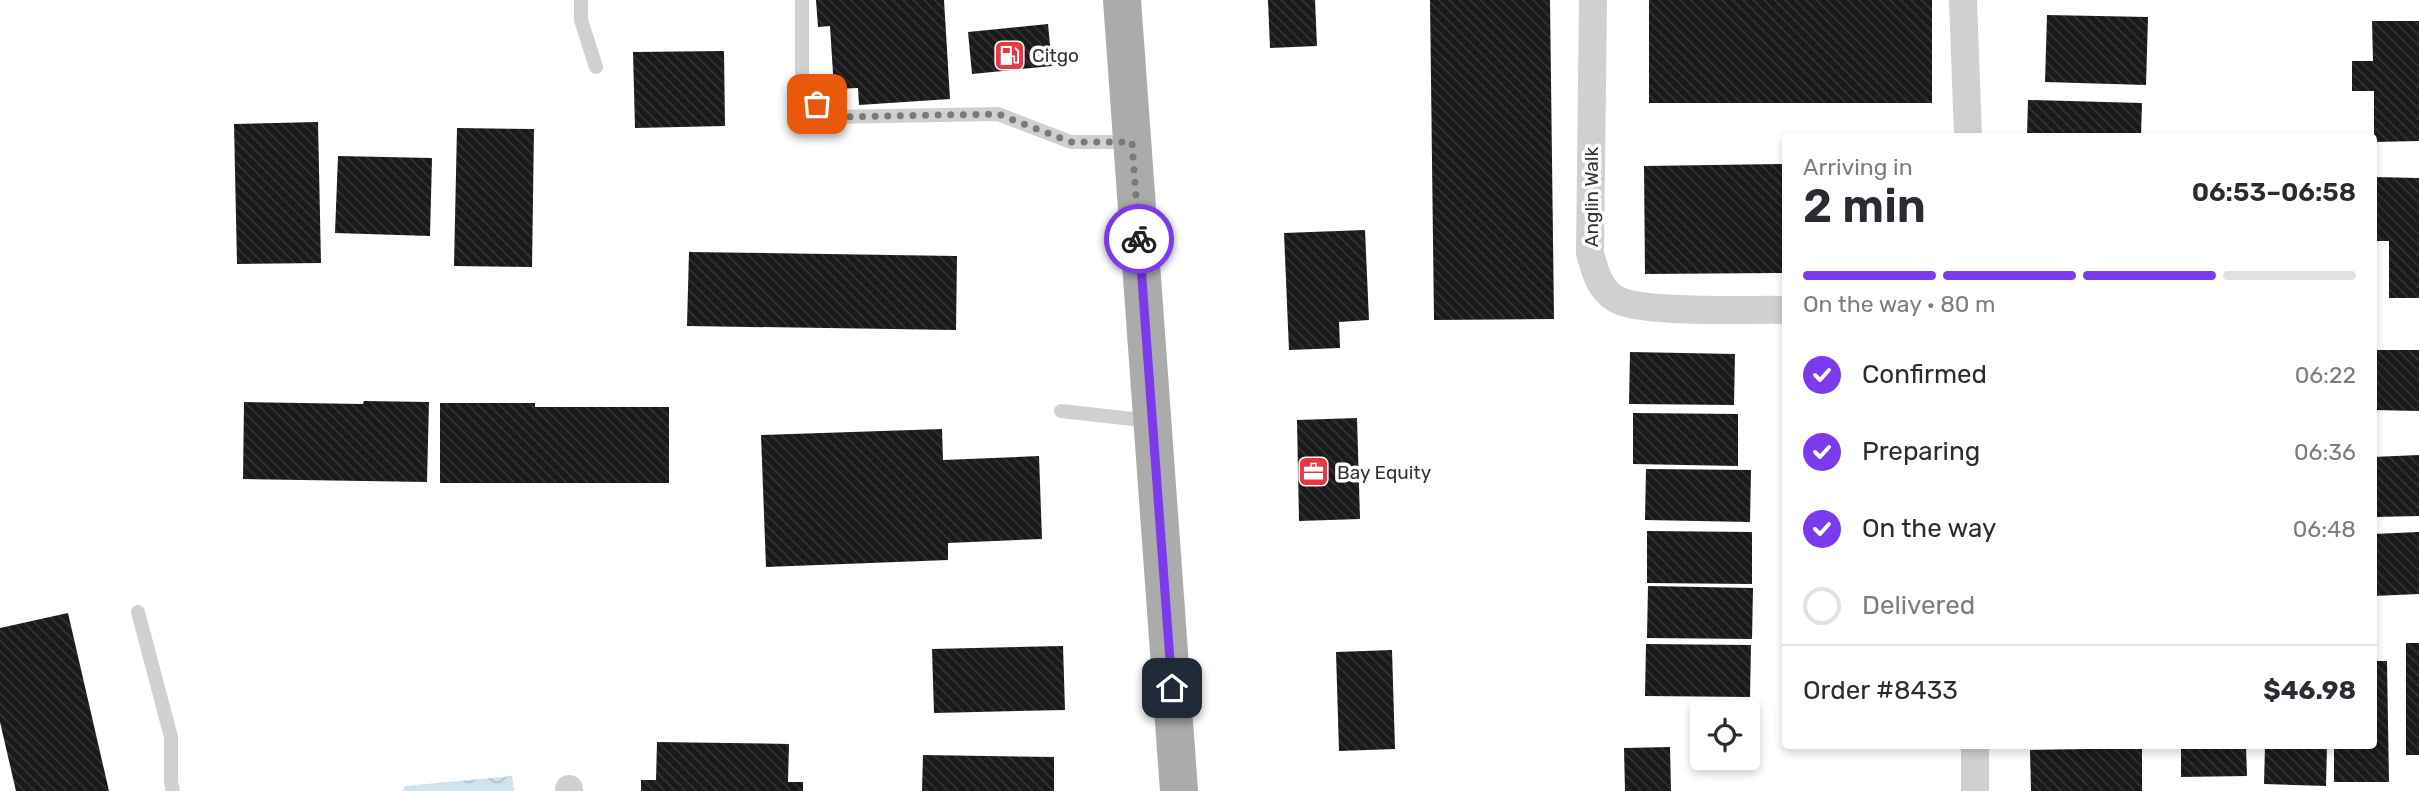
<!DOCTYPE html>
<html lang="en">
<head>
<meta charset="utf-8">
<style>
  :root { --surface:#fff; --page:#f2f2f3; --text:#2b2b33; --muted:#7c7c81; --line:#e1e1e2; --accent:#7c3aed }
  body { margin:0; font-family:Rubik,sans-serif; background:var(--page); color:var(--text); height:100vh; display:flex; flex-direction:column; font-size:26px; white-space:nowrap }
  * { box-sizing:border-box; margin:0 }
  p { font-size:23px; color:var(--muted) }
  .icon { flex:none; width:38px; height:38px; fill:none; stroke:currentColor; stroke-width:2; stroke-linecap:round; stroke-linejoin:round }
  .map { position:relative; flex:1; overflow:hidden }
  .drawer { position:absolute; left:1782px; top:133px; width:595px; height:616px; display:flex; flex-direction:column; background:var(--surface); border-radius:7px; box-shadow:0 4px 10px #0003 }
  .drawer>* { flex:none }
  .buttons { position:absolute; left:1690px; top:700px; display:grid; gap:14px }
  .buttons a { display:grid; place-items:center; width:70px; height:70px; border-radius:7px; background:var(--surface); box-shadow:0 4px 10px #0003; font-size:35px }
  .pin { position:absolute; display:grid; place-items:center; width:60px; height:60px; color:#fff; margin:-30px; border-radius:14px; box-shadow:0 4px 10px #0006 }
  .courier { position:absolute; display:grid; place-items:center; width:70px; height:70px; margin:-35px; border:5px solid #7c3aed; border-radius:50%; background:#fff; color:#222; box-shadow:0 2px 9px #0007 }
  .summary em { font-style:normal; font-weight:600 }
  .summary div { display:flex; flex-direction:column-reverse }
  .summary { display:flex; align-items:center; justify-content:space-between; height:119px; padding:0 21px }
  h1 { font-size:46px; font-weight:600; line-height:52px }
  .bar { display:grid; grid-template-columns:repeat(4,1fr); gap:10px 7px; align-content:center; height:84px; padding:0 21px }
  .bar i { height:9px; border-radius:5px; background:var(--line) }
  .bar .on { background:var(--accent) }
  .bar p { grid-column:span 4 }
  .line { display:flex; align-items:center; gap:18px; padding:0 21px; border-top:2px solid var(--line) }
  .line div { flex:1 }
  ol { padding:0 21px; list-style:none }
  li { display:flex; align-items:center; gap:21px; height:77px }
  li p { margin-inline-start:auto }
  li .icon { padding:7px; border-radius:50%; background:var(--accent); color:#fff; stroke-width:4 }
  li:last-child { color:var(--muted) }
  li i { width:38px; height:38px; border:4px solid var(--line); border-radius:50% }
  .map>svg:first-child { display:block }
  .water { fill:url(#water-waves) }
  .building { fill:url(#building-back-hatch) }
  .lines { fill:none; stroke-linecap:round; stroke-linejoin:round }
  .service { stroke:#d0d0d0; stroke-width:14 }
  .minor { stroke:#d0d0d0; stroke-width:28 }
  .primary { stroke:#ababab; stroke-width:38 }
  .done { stroke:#7a7a7a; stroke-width:7; stroke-dasharray:0 12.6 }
  .route { stroke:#7c3aed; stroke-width:9 }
  .labels { text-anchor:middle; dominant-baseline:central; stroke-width:7; stroke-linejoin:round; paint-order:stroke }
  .poi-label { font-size:19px; fill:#333; stroke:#fff; text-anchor:start }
  .street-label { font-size:19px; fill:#333; stroke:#fff }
</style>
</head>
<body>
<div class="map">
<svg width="2419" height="791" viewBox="0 0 2419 791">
  <defs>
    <pattern id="water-waves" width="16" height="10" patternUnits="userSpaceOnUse" patternTransform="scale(1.75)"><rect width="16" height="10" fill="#cfe2ee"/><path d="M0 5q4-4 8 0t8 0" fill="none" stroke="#b2c2cd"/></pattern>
    <pattern id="building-back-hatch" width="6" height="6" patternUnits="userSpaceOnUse" patternTransform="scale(1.75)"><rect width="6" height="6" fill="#1a1a1a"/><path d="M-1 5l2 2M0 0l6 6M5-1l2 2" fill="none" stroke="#333"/></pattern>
  </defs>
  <rect width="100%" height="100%" fill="#fff"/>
  <!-- water -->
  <polygon class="water" points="512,776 514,791 402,791 405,786"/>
  <!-- building -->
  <g class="building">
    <polygon points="816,0 944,0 950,99 859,105 858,88 834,89 830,26 818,27"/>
    <polygon points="1268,0 1315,0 1317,46 1270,48"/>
    <polygon points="1430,0 1550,0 1554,319 1434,320"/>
    <rect x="1649" y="0" width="283" height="103"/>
    <polygon points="2047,15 2148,17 2146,85 2045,82"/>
    <polygon points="2372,21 2419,21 2419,141 2374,142 2374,91 2352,91 2352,61 2373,61"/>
    <polygon points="1048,24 1052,66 972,74 968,32"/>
    <polygon points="724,51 725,126 635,128 633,52"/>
    <polygon points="2028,100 2142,103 2141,136 2027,136"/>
    <polygon points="318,122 321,263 237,264 234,124"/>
    <polygon points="457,128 534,129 532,267 454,266"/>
    <polygon points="338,156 432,158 430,236 335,233"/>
    <polygon points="1785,164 1785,273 1645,274 1644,166"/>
    <polygon points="2373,177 2419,178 2419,298 2389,298 2389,241 2373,241"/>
    <polygon points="1365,230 1369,320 1339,322 1340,348 1289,350 1284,233"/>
    <polygon points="689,252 957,256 956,330 687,326"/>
    <polygon points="2373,350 2419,350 2419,411 2373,410"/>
    <polygon points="1630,352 1735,354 1734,405 1629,404"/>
    <polygon points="364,401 429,402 427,482 243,479 244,402 363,404"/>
    <polygon points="440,403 535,403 535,407 669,407 669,483 440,483"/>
    <polygon points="1633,413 1738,414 1738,466 1633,464"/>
    <polygon points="1357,418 1360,519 1299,521 1297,420"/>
    <polygon points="942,429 943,460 1039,456 1042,539 948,543 948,560 766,567 761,435"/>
    <polygon points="2419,455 2419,516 2373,517 2373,457"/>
    <polygon points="1646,469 1751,470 1750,522 1645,520"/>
    <polygon points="1647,531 1752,532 1752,584 1647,583"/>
    <polygon points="2419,532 2419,594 2373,596 2373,534"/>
    <polygon points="1648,586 1753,588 1752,639 1647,638"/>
    <polygon points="68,613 109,791 16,791 0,722 0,628"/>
    <rect x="2406" y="643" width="13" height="112"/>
    <polygon points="1646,644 1751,645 1750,697 1645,696"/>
    <polygon points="1063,646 1065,710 934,713 932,649"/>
    <polygon points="1392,650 1395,749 1339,751 1336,652"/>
    <polygon points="2373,661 2387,661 2389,782 2334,782 2334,746 2373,746"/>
    <polygon points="657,742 789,744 788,782 803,782 803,791 641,791 641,780 656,780"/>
    <polygon points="2181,746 2246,746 2247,776 2181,777"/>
    <polygon points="2265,746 2327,746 2326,786 2264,784"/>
    <polygon points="1670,747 1671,791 1625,791 1624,748"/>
    <polygon points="2142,748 2142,791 2031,791 2030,750"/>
    <polygon points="923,755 1054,757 1054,791 922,791"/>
  </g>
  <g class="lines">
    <!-- service -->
    <g class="service">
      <polyline points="581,0 581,20 596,67"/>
      <polyline points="802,0 802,91 832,117 998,114 1071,142 1129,142"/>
      <polyline points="1061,411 1151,421"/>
      <polyline points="138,612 171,737 171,782 173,791"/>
    </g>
    <!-- minor -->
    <g class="minor">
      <path d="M1593 0 1590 253C1595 271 1599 289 1616 299 1639 314 1752 309 1785 310"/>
      <polyline points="1963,0 1968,136"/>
      <polyline points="1975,746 1975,791"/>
      <polyline points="569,789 569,791"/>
    </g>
    <!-- primary -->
    <polyline class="primary" points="1122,0 1179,791"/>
  </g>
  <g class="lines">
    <!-- done -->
    <polyline class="done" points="817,104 832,117 998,114 1071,142 1132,142 1139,239"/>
    <!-- route -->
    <polyline class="route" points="1139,239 1172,688"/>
  </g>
  <!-- icons -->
  <defs>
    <symbol id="fuel-square" viewBox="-11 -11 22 22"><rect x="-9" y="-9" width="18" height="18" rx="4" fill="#e63946" stroke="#fff"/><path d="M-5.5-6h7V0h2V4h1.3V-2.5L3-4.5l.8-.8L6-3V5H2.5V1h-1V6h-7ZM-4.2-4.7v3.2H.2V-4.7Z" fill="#fff"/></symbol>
    <symbol id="office-square" viewBox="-11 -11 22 22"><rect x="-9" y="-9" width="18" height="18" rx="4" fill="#e63946" stroke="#fff"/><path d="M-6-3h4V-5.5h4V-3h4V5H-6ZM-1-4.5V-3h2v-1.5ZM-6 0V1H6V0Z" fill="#fff"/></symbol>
  </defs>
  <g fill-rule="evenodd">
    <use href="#fuel-square" x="992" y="38" width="35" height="35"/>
    <use href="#office-square" x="1296" y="454" width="35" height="35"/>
  </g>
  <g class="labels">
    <!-- poi labels -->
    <g class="poi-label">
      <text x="1032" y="55">Citgo</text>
      <text x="1337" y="472">Bay Equity</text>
    </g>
    <!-- street labels -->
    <g class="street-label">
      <text transform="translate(1591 197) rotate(-90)">Anglin Walk</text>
    </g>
  </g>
</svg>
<div class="buttons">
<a><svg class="icon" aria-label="locate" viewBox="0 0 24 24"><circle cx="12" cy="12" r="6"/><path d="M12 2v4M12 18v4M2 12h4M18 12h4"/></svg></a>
</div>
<div class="pin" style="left:817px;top:104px;background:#ea580c"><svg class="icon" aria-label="bag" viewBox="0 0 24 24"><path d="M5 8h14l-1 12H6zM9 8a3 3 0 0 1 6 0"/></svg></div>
<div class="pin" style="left:1172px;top:688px;background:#1f2937"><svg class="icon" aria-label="home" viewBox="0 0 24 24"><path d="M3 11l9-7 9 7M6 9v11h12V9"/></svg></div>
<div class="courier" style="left:1139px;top:239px"><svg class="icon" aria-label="bike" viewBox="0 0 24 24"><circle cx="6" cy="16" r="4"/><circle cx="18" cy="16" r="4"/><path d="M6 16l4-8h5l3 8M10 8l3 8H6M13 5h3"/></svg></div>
<section class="drawer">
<div class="summary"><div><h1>2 min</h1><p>Arriving in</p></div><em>06:53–06:58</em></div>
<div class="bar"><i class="on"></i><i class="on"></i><i class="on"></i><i></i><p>On the way · 80 m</p></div>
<ol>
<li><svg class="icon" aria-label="check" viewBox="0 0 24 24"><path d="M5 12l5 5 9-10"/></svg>Confirmed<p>06:22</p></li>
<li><svg class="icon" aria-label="check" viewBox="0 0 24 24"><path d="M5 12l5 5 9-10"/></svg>Preparing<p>06:36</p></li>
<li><svg class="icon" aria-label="check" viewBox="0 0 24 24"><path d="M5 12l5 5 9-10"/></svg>On the way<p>06:48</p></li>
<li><i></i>Delivered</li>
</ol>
<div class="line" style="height:91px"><div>Order #8433</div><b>$46.98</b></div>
</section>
</div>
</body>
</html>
